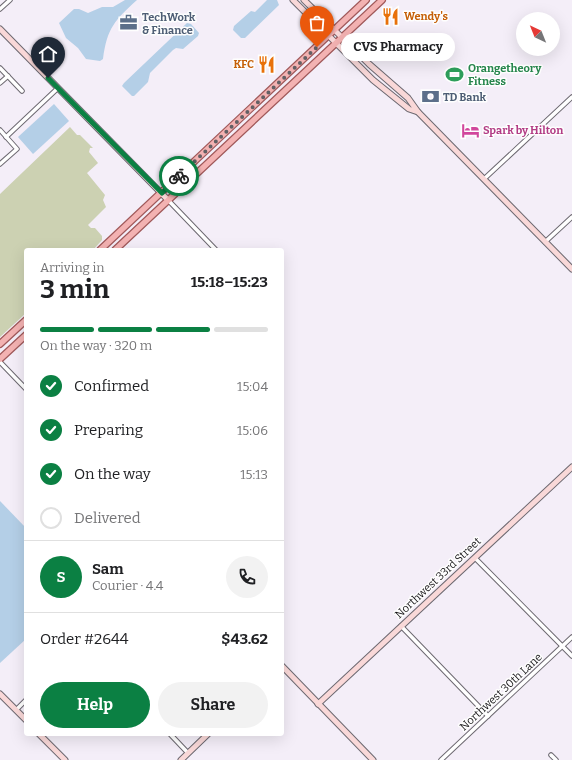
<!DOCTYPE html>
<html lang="en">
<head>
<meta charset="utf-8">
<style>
  :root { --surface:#fff; --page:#f2f2f2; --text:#202124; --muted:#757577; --line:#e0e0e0; --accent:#0b8043 }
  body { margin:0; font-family:Bitter,serif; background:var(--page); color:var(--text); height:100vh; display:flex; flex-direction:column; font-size:15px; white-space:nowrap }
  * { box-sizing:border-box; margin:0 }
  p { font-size:13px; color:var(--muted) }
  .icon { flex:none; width:22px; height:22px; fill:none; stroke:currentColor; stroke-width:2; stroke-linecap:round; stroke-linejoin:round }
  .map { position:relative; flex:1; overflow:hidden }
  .details { position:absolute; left:24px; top:248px; width:260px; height:488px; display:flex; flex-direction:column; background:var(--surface); border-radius:4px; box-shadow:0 4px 16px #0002 }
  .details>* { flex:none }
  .needle { width:26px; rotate:317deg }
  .fabs { position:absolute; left:516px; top:12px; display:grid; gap:8px }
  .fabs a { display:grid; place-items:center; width:44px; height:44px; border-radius:50%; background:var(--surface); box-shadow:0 4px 16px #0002; font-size:20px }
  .pin { position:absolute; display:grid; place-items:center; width:34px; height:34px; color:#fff; margin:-41px -17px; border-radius:50% 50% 50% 0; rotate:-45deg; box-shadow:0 0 4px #0007 }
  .pin .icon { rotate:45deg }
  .courier { position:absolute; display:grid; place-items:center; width:40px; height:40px; margin:-20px; border:3px solid #0b8043; border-radius:50%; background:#fff; color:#222; box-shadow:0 1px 5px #0007 }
  .bubble { position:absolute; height:28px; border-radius:14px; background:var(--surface); box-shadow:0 4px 16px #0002; font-size:13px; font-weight:700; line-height:28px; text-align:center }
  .headline em { font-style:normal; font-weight:700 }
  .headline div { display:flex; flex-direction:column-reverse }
  .headline { display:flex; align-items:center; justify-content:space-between; height:68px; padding:0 16px }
  h1 { font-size:26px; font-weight:700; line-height:30px }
  .bar { display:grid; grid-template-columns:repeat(4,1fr); gap:6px 4px; align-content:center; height:48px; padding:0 16px }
  .bar i { height:5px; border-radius:3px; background:var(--line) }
  .bar .on { background:var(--accent) }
  .bar p { grid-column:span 4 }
  .line { display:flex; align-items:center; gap:10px; padding:0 16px; border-top:1px solid var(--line) }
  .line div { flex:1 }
  .round { display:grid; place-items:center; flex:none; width:42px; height:42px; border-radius:21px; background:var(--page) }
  ol { padding:0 16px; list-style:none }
  li { display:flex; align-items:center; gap:12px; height:44px }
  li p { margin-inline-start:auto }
  li .icon { padding:4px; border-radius:50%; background:var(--accent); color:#fff; stroke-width:4 }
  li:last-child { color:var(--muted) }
  li i { width:22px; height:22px; border:2px solid var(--line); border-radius:50% }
  .button { display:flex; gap:8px; margin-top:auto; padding:8px 16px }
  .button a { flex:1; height:46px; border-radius:24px; background:var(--accent); color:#fff; font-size:16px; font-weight:700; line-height:46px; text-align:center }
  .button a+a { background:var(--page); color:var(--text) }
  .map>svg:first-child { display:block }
  .green { fill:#ccd1b2 }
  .water { fill:#b4cfe7 }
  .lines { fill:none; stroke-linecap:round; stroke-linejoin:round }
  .street-casing { stroke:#6d6971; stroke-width:5.5 }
  .secondary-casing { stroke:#6d6971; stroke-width:7 }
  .primary-casing { stroke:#a0595a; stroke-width:8 }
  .street { stroke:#fff; stroke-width:3.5 }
  .secondary { stroke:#f9d8d8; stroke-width:5 }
  .primary { stroke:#f3b2b2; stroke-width:5.5 }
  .done { stroke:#636065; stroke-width:4; stroke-dasharray:0 7.2 }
  .route { stroke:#0b8043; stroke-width:5 }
  .labels { text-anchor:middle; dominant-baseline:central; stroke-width:3; stroke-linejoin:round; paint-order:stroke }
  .food-label { font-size:11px; font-weight:bold; fill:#c56008; stroke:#fefefe; text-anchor:start }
  .service-label { font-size:11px; font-weight:bold; fill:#4e5e75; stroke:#fefefe; text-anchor:start }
  .leisure-label { font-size:11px; font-weight:bold; fill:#27864d; stroke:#fefefe; text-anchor:start }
  .hotel-label { font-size:11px; font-weight:bold; fill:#b23c85; stroke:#fefefe; text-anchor:start }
  .street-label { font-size:11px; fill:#151316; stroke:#fefefe }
</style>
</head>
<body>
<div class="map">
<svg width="572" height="760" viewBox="0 0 572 760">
  <rect width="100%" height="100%" fill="#f4eef8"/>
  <!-- green -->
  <polygon class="green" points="70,127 77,135 80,135 93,148 90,148 89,152 98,163 87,173 105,195 103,200 106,207 88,225 91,228 95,228 102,236 102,240 93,250 26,250 26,313 0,337 0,194"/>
  <!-- water -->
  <g class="water">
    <path d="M125 0H137C115 20 107 28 103 59L100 61 86 59 78 48 66 38 59 23 74 9H79L88 13 102 7H113Z"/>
    <polygon points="267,0 277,0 279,5 245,38 241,38 233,30 234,26 251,11 255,12"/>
    <polygon points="187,23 191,24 199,33 198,36 183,49 176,48 173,50 150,73 148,82 134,96 132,96 122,86 124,83"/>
    <polygon points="54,104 69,121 33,154 18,137"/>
    <polygon points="0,501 26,528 26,639 0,663"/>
  </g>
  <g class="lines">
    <defs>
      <g id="street">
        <polyline points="0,9 10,0"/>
        <polyline points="0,68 22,91"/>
        <polyline points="0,83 8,76"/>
        <polyline points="0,130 17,149 0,164"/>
        <polyline points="6,137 58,88"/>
        <polyline points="484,179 572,97"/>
        <polyline points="168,200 216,250"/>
        <polyline points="545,242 572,217"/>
        <polyline points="0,362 26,389"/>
        <polyline points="475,558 572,656"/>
        <polyline points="401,626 488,716"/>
        <polyline points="16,710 26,700"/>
        <polyline points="170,734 188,753"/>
        <polyline points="551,755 556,760"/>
        <polyline points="441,760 572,637"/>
      </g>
      <g id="secondary">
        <polyline points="293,0 373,80 409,109 418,112"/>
        <polyline points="304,0 369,64 408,98 418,112 572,269"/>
        <polyline points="0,29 168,200"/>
        <polyline points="282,666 373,760"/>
        <polyline points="0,694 26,720"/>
        <polyline points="318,704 572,467"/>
        <polyline points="39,734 65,760"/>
        <polyline points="181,760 208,734"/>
      </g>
      <g id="primary">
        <polyline points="100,250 366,0"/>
        <polyline points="115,250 382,0"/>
        <polyline points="0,344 26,320"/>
        <polyline points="0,359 26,335"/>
      </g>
    </defs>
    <!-- street casing -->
    <use href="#street" class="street-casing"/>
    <!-- secondary casing -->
    <use href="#secondary" class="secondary-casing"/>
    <!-- primary casing -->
    <use href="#primary" class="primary-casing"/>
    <!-- street -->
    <use href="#street" class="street"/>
    <!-- secondary -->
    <use href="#secondary" class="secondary"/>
    <!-- primary -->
    <use href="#primary" class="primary"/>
  </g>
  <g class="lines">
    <!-- done -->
    <polyline class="done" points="179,176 317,47"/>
    <!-- route -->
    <polyline class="route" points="48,78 162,193 179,176"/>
  </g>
  <!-- icons -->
  <defs>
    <symbol id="restaurant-bare" viewBox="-9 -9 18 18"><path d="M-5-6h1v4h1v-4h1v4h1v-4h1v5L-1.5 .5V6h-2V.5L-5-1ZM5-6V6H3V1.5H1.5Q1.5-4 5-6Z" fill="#e8710a" stroke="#fefefe" stroke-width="2.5" paint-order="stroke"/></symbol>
    <symbol id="office-bare" viewBox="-9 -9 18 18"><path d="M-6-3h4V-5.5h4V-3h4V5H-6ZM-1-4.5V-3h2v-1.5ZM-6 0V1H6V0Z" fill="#5c6f8a" stroke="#fefefe" stroke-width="2.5" paint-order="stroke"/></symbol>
    <symbol id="stadium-bare" viewBox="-9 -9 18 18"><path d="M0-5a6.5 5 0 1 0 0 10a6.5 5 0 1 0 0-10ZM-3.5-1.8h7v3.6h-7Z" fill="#2e9e5b" stroke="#fefefe" stroke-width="2.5" paint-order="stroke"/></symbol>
    <symbol id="bank-bare" viewBox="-9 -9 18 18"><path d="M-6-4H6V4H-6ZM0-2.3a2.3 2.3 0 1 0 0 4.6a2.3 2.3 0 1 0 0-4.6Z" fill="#5c6f8a" stroke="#fefefe" stroke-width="2.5" paint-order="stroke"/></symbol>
    <symbol id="hotel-bare" viewBox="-9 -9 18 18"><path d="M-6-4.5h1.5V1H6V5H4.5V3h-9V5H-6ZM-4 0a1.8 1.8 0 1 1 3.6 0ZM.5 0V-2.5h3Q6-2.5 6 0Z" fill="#d1479c" stroke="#fefefe" stroke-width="2.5" paint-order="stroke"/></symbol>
  </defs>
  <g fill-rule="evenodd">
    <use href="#restaurant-bare" x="378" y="4" width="25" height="25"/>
    <use href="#office-bare" x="116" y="10" width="25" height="25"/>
    <use href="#restaurant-bare" x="254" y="52" width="25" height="25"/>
    <use href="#stadium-bare" x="442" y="62" width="25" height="25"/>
    <use href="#bank-bare" x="418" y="84" width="25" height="25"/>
    <use href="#hotel-bare" x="458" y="118" width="25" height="25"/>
  </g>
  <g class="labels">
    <!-- food labels -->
    <g class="food-label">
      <text x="404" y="16">Wendy's</text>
      <text x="254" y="64" text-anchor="end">KFC</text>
    </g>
    <!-- service labels -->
    <g class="service-label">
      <text x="142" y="17">TechWork<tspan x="142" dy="13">&amp; Finance</tspan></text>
      <text x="443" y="97">TD Bank</text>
    </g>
    <!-- leisure labels -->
    <g class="leisure-label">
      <text x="468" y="68">Orangetheory<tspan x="468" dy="13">Fitness</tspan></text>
    </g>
    <!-- hotel labels -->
    <g class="hotel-label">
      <text x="483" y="130">Spark by Hilton</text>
    </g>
    <!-- street labels -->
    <g class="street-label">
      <text transform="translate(438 578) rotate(-43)">Northwest 33rd Street</text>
      <text transform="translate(501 692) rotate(-43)">Northwest 30th Lane</text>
    </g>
  </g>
</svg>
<div class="fabs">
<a><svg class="needle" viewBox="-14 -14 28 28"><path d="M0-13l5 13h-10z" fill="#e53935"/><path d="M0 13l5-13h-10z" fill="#757577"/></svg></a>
</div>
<div class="pin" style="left:317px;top:47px;background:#ea580c"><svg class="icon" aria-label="bag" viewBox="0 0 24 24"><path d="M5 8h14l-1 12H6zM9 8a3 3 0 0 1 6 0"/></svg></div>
<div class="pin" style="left:48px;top:78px;background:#1f2937"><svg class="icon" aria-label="home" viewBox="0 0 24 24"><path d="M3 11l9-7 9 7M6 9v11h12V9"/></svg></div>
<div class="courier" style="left:179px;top:176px"><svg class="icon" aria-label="bike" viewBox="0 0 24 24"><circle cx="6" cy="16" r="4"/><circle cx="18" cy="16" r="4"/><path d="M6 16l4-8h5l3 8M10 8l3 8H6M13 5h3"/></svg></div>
<div class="bubble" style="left:341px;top:33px;width:114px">CVS Pharmacy</div>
<section class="details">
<div class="headline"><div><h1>3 min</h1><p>Arriving in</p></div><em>15:18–15:23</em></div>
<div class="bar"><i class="on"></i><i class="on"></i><i class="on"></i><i></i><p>On the way · 320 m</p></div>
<ol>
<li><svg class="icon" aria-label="check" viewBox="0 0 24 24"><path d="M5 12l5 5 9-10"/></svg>Confirmed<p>15:04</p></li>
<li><svg class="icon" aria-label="check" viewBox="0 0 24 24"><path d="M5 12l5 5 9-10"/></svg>Preparing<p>15:06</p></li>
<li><svg class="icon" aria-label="check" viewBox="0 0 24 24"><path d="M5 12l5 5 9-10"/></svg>On the way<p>15:13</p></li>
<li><i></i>Delivered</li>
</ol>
<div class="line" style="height:72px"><b class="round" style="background:var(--accent);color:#fff">S</b><div><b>Sam</b><p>Courier · 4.4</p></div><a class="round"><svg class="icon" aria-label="phone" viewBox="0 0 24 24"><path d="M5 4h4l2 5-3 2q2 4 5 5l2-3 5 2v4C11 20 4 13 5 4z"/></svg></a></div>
<div class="line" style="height:52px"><div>Order #2644</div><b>$43.62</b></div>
<div class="button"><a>Help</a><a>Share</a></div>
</section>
</div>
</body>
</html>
